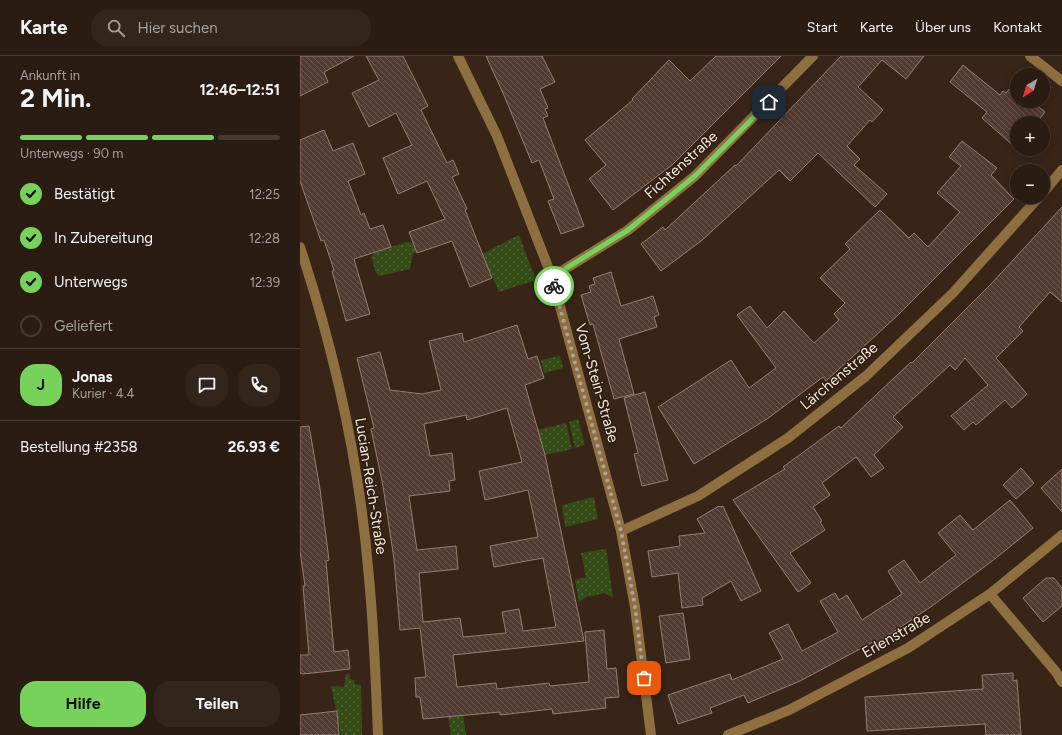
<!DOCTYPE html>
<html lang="de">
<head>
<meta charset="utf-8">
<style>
  :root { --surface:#2a1c12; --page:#32251b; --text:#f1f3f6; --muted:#a5a19f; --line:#463a32; --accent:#76d25a }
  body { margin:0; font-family:Figtree,sans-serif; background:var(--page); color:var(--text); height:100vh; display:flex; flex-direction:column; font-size:15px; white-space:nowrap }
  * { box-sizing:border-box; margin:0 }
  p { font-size:13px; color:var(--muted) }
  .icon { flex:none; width:22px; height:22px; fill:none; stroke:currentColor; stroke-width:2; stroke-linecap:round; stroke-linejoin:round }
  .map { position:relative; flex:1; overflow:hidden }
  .sheet { display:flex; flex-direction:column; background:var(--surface); width:300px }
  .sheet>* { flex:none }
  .needle { width:26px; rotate:218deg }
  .buttons { position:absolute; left:710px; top:12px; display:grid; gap:8px }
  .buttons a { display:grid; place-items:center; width:40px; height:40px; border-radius:50%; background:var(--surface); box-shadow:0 2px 10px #0003,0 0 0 1px var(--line); font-size:20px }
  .pin { position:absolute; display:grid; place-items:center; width:34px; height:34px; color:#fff; margin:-17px; border-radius:8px; box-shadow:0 2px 6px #0006 }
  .courier { position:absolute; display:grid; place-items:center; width:40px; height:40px; margin:-20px; border:3px solid #76d25a; border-radius:50%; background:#fff; color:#222; box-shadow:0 1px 5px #0007 }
  .summary em { font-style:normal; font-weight:700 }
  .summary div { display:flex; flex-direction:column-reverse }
  .summary { display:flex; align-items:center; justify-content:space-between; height:68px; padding:0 20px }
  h1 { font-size:26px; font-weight:700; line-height:30px }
  .bar { display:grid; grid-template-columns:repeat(4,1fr); gap:6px 4px; align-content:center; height:48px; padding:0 20px }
  .bar i { height:5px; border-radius:3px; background:var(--line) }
  .bar .selected { background:var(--accent) }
  .bar p { grid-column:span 4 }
  .line { display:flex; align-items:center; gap:10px; padding:0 20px; border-top:1px solid var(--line) }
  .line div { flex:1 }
  .round { display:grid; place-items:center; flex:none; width:42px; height:42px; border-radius:16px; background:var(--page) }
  ol { padding:0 20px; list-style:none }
  li { display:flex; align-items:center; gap:12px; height:44px }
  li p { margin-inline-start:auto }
  li .icon { padding:4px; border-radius:50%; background:var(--accent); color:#111; stroke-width:4 }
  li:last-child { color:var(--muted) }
  li i { width:22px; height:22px; border:2px solid var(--line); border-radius:50% }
  .cta { display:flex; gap:8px; margin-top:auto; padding:8px 20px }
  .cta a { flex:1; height:46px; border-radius:16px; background:var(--accent); color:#111; font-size:16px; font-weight:700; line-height:46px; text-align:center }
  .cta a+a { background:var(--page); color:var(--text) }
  header { display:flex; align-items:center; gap:24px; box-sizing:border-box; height:56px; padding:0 20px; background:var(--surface); border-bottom:1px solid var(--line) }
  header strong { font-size:19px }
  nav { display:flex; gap:22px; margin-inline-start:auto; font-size:14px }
  .search { width:280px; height:36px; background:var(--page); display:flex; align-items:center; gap:10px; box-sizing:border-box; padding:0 14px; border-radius:16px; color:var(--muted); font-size:15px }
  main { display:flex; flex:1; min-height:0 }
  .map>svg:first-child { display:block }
  .grass { fill:url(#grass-dots) }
  .building { fill:url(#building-back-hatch); stroke:#977d73; fill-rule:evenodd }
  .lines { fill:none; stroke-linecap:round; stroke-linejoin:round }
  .minor { stroke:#8d6f40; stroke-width:10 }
  .done { stroke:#b2a399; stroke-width:4; stroke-dasharray:0 7.2 }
  .route { stroke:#76d25a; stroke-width:5 }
  .labels { text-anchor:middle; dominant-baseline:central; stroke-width:3; stroke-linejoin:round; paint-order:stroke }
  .street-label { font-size:15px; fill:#f4e7df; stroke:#2e1c0f }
</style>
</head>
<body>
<header>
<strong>Karte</strong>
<div class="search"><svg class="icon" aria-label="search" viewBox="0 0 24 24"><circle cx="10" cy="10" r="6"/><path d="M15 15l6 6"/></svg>Hier suchen</div>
<nav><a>Start</a><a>Karte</a><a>Über uns</a><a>Kontakt</a></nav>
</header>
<main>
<section class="sheet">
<div class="summary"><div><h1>2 Min.</h1><p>Ankunft in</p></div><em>12:46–12:51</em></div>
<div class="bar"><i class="selected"></i><i class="selected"></i><i class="selected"></i><i></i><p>Unterwegs · 90 m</p></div>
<ol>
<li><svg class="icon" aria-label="check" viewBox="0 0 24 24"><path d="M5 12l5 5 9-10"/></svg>Bestätigt<p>12:25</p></li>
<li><svg class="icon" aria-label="check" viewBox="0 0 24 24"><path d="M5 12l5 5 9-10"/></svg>In Zubereitung<p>12:28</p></li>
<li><svg class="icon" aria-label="check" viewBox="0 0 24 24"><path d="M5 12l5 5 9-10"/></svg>Unterwegs<p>12:39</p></li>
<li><i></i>Geliefert</li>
</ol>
<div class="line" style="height:72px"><b class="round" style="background:var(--accent);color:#111">J</b><div><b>Jonas</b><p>Kurier · 4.4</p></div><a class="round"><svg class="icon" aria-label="chat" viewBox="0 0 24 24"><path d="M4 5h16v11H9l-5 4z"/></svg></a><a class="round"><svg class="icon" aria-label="phone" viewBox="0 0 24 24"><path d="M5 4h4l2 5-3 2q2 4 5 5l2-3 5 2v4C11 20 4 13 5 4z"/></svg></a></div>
<div class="line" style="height:52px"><div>Bestellung #2358</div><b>26.93 €</b></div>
<div class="cta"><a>Hilfe</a><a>Teilen</a></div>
</section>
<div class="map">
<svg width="762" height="679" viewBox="0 0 762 679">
  <defs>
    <pattern id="grass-dots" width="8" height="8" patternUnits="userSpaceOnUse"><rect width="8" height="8" fill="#354c17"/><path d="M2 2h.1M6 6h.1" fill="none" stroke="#536638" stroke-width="1.8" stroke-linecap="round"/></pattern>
    <pattern id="building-back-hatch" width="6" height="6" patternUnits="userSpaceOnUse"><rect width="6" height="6" fill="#523b32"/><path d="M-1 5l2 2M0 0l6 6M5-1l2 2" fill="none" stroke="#6c574f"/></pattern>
  </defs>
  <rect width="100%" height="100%" fill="#382518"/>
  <!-- grass -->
  <g class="grass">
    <polygon points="219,179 236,224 199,236 182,198"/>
    <polygon points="107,186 113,187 117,197 113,197 110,213 79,220 76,217 71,201 75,196"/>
    <polygon points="260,300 263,312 244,317 241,304"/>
    <polygon points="278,363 285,389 275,392 269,366"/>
    <polygon points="266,367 272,393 245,399 237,374"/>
    <polygon points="294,441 298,463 265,471 262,449"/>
    <polygon points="306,493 313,542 305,537 286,541 279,546 275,524 286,521 281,497"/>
    <polygon points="49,617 50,623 54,624 55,628 61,629 62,679 41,679 31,630 44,631 46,619"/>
    <polygon points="163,659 166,679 151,679 148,660"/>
  </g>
  <!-- building -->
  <g class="building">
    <polygon points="0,0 54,0 24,16 28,26 0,40"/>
    <polygon points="66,0 103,0 128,50 121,54 147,107 153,104 159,118 152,121 167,153 165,154 192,222 170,231 152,185 117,197 109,176 145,163 127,125 98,138 83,102 112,89 96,57 69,71 52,37 79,24"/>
    <polygon points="186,0 242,0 255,26 240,33 248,52 245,53 248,60 243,62 284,170 261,178 248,145 254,143 239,104 232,107 203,37"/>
    <polygon points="416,0 481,0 372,109 313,154 289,123 306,109 285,84 333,44 332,43 369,4 390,25"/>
    <polygon points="541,0 624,0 606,23 582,4 558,31 583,54 572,66 570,64 547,90 560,103 554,109 587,138 575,151 518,97 490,125 479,114 401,185 361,215 341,188 363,171 365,174 435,109 436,110"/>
    <polygon points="663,9 700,39 703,35 706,37 717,23 717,45 731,45 745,56 736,67 717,67 717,93 682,62 687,56 650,26"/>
    <polygon points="24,74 33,95 53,87 65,118 48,125 61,159 64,157 70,173 83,169 91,191 54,203 70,258 46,265 32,215 34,214 24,184 21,185 0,125 0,84"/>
    <polygon points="662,85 697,112 691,119 714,143 598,259 526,325 523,321 467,363 394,408 358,351 431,304 449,332 476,312 437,259 450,250 467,272 484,255 514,287 539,264 534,258 545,247 520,222 550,193 545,188 580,154 609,182 614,177 628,191 660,156 637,137 661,110 649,101"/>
    <polygon points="762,151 762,246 750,236 719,271 723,275 696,302 727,338 712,352 705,344 676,369 673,366 664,374 651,360 688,329 665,302 655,314 650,309 593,361 603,371 574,399 584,412 571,421 556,401 522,427 530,439 513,451 522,465 520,466 525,474 490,497 511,527 498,536 433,444 485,413 483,411 539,370 541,372 611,306 612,307 691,228"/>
    <polygon points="311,216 321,250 353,240 359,259 354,261 357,271 319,283 334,338 314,343 293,268 290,269 281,239 291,236 289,230 295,228 293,222"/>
    <path d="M217 269 228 303 237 300 244 322 225 329 245 399 284 585 153 599 157 631 196 627 197 633 249 627 250 630 289 626 285 576 304 574 307 613 316 612 319 641 305 642 306 652 253 658 252 653 200 659V656L123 663 120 641H116L115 622 126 621 120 572 100 574 94 503 83 430 71 373 74 372 57 302 80 296 90 334 122 338 141 334 129 285 162 277 164 286ZM207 352 222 406 179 415 185 444 228 434 238 481 190 490 194 511 243 502 256 571 223 575 219 553 202 556 206 577 163 581 160 562 123 566 119 517 158 513 156 490 117 494 109 440 150 435 149 425 155 424 152 397 130 400 124 368 166 359 167 364Z"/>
    <polygon points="345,336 368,424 342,430 334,398 338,397 324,342"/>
    <polygon points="9,370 20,433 29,504 26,505 34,596 48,594 50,613 3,618 0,617 0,599 9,599 3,530 5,530 0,495 0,371"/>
    <polygon points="721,412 734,427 716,443 703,429"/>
    <polygon points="762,413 762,456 741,432"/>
    <polygon points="710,444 733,472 696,502 632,550 577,587 575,585 500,625 448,647 444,639 410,652 412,657 378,668 368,639 430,618 432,624 483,603 469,577 488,568 502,595 538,576 520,545 535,537 539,544 547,539 562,564 602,538 588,515 604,504 620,527 656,499 638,477 660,459 673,474"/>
    <polygon points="419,450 420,451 423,450 461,535 441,545 431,525 402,542 403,549 382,552 378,517 352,521 348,495 380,490 379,480 405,477 397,463"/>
    <polygon points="746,522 754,522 762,532 762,550 743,566 723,542"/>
    <polygon points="383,557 390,603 366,607 359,560"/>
    <polygon points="713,617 713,625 717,624 721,679 686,679 685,668 567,675 565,641 683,633 682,619"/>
    <polygon points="37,655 39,679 0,679 0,659"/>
  </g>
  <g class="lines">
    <!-- minor -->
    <g class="minor">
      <polyline points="158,0 197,80 252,221 321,475 335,551 351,679"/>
      <polyline points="730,0 762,25"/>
      <polyline points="743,137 762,114"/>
      <path d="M0 191C35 297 60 410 69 522 74 574 76 627 78 679"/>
      <polyline points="252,221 328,174 395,120 513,0"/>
      <polyline points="321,475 398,440 488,382 566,320 653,237 739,141"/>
      <polyline points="690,538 756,616 762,626"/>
      <polyline points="428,679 489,654 608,592 690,538 762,479"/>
    </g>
  </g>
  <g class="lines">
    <!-- done -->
    <polyline class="done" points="254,230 321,475 335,551 344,622"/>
    <!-- route -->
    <polyline class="route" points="254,230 252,221 328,174 395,120 469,46"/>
  </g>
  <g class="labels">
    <!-- street labels -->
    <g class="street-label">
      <text transform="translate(381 109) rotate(-42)">Fichtenstraße</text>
      <text transform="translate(539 320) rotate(-40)">Lärchenstraße</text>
      <text transform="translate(297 327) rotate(74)">Vom-Stein-Straße</text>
      <text transform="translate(71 430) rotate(81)">Lucian-Reich-Straße</text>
      <text transform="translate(596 579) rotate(-30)">Erlenstraße</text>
    </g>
  </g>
</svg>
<div class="buttons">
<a><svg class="needle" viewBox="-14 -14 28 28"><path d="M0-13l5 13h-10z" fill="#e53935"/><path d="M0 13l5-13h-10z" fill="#a5a19f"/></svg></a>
<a>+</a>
<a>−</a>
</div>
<div class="pin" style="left:344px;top:622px;background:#ea580c"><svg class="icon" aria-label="bag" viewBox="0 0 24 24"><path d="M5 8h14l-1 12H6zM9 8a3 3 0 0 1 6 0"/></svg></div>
<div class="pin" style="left:469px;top:46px;background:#1f2937"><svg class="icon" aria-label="home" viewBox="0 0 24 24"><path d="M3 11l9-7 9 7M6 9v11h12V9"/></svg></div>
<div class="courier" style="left:254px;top:230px"><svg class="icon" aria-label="bike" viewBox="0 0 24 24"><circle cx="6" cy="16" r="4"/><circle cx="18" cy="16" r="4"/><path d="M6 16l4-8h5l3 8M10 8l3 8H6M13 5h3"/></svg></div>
</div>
</main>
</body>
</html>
